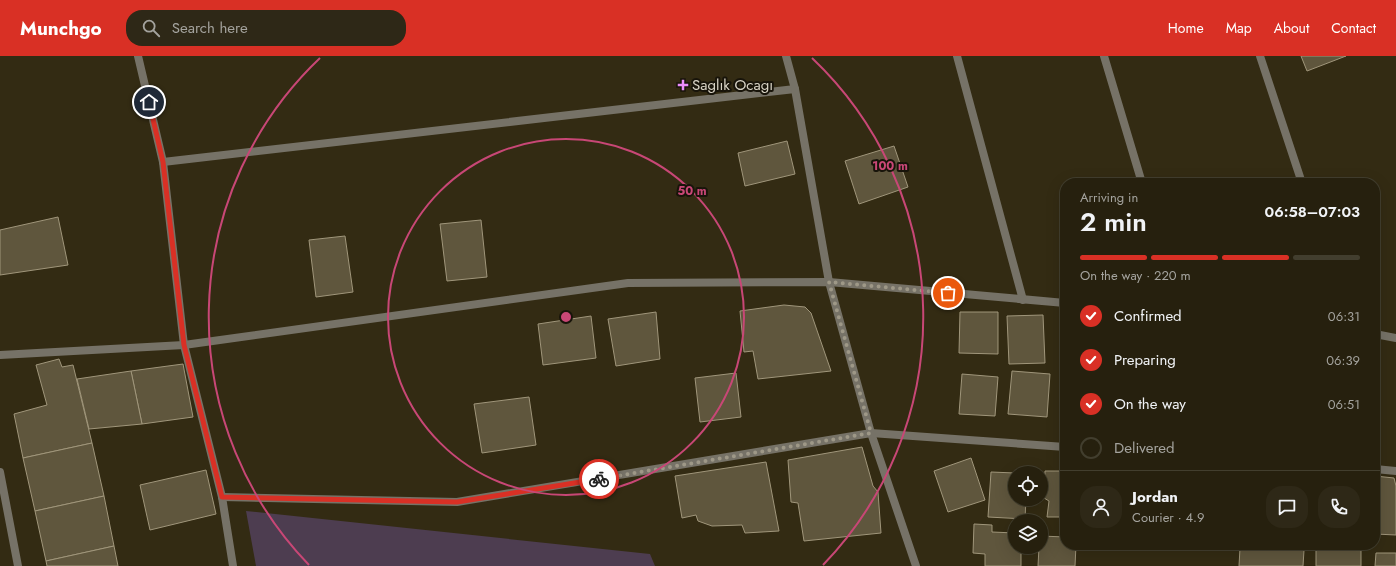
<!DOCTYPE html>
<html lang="en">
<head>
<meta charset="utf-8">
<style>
  :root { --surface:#26200e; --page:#2e2817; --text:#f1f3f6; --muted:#a4a39e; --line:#423e2e; --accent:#d93025 }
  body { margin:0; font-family:Jost,sans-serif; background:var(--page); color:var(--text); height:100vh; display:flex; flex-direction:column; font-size:15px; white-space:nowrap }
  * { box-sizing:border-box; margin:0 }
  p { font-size:13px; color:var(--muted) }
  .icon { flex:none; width:22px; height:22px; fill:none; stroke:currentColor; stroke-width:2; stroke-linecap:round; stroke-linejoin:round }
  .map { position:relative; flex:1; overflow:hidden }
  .panel { position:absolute; left:1060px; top:122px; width:320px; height:372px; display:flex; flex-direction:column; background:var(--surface); border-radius:16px; box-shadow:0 4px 16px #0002,0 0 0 1px var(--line) }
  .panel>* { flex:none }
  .tools { position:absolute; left:1008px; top:410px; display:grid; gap:8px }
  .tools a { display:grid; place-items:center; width:40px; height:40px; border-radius:50%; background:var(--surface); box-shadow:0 4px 16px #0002,0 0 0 1px var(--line); font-size:20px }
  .pin { position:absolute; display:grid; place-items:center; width:34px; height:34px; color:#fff; margin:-17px; border:2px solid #fff; border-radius:50%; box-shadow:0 1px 4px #0007 }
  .courier { position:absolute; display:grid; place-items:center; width:40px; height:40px; margin:-20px; border:3px solid #d93025; border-radius:50%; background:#fff; color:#222; box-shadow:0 1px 5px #0007 }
  .summary em { font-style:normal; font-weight:600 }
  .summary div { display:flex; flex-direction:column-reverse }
  .summary { display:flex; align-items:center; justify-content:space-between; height:68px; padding:0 20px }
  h1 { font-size:26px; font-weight:600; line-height:30px }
  .bar { display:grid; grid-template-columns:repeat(4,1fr); gap:6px 4px; align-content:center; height:48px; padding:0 20px }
  .bar i { height:5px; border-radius:3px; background:var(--line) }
  .bar .on { background:var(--accent) }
  .bar p { grid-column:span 4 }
  .line { display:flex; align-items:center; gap:10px; padding:0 20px; border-top:1px solid var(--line) }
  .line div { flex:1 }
  .round { display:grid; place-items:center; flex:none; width:42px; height:42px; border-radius:16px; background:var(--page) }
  ol { padding:0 20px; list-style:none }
  li { display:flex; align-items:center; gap:12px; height:44px }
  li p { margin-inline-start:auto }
  li .icon { padding:4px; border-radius:50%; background:var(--accent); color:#fff; stroke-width:4 }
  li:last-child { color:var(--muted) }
  li i { width:22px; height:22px; border:2px solid var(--line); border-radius:50% }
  header { display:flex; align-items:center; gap:24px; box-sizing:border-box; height:56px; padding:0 20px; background:var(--accent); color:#fff }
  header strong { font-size:19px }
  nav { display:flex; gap:22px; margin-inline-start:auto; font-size:14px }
  .search { width:280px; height:36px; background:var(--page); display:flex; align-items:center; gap:10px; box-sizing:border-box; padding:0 14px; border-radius:16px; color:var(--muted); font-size:15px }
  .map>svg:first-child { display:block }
  .green { fill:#4d3d50 }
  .building { fill:#5f563d; stroke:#a0967b }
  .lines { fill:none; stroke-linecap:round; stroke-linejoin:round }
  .minor { stroke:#767267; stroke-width:8 }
  .tertiary { stroke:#767267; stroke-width:8 }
  .done { stroke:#9e9887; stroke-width:4; stroke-dasharray:0 7.2 }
  .route { stroke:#d93025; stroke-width:5 }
  .ring { fill:none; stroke:#c84776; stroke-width:2 }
  .poi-dot { fill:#eb8dfc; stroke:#18140a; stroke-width:1.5 }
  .labels { text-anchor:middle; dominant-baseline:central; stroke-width:4; stroke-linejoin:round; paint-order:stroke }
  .poi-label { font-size:15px; fill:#d8d3c5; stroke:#18140a; text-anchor:start }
  .centre { fill:#c84776; stroke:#18140a; stroke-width:2 }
  .ring-label { font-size:12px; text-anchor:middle; font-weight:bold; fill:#c84776; stroke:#18140a; stroke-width:4; stroke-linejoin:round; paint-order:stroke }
</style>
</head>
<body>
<header>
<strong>Munchgo</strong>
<div class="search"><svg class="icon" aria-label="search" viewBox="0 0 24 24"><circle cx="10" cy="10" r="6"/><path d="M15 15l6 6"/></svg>Search here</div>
<nav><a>Home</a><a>Map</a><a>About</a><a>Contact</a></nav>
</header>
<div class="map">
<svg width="1396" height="510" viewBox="0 0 1396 510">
  <rect width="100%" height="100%" fill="#332b13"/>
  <!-- green -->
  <polygon class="green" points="246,455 650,498 655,510 256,510"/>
  <!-- building -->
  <g class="building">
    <polygon points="1301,0 1346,0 1307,15"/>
    <polygon points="787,85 795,118 745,130 738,97"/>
    <polygon points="894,90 908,131 859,148 845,105"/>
    <polygon points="58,161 68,209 0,219 0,174"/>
    <polygon points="481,164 487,221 447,225 440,168"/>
    <polygon points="345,180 353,236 316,241 309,184"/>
    <polygon points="784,249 805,251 811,257 831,315 758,323 753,295 744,296 740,255"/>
    <polygon points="656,256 660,303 616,310 608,263"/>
    <polygon points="960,256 998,256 998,298 959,297"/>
    <polygon points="1043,259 1045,307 1009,308 1007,260"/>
    <polygon points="591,260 596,302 543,309 538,268"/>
    <polygon points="1061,265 1065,265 1065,301"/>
    <polygon points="59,303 62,311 73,309 92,387 23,402 14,358 47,349 36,309"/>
    <polygon points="183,308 193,361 142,368 131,315"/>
    <polygon points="131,315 142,368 89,373 77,323"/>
    <polygon points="1012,315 1050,318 1047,361 1008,358"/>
    <polygon points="736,317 741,361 700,366 695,322"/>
    <polygon points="962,318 998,321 995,360 959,358"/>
    <polygon points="529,341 536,389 482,397 474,348"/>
    <polygon points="92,387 104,440 35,455 23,402"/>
    <polygon points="862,391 873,430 878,436 881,477 804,485 798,447 791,446 788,404"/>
    <polygon points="971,402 985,444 948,456 934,415"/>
    <polygon points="766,406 779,475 745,477 742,469 712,470 698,465 696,459 682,462 675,420"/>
    <polygon points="206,414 216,458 150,474 140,429"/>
    <polygon points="1045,415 1065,415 1065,461 1047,461 1049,445 1044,442"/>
    <polygon points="991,416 1015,417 1015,443 1026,443 1025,463 988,461"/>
    <polygon points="1375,420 1394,422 1396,430 1396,479 1375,478"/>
    <polygon points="104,440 114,490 46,505 35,455"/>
    <polygon points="974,468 992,469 992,476 1015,477 1015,491 1021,491 1021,510 985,510 985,498 973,497"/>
    <polygon points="1041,480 1065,481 1065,489 1076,489 1075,510 1038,510 1039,491 1041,491"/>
    <polygon points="114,490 118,510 47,510 46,505"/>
    <rect x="1316" y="490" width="45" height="20"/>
    <polygon points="1240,492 1304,494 1303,510 1239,510"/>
    <polygon points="1376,497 1396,497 1396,510 1375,510"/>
  </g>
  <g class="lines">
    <!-- minor -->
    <g class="minor">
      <polyline points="957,0 1023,244"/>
      <polyline points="1104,0 1142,127"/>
      <polyline points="1260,0 1302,127"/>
      <polyline points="163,106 795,33"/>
      <polyline points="1375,413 1396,415"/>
      <polyline points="222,441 457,446 871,377 1065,391"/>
    </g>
    <!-- tertiary -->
    <g class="tertiary">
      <polyline points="138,0 163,106 184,289 222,441 233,510"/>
      <polyline points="786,0 795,33 829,226 871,377 916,510"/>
      <polyline points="1375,278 1396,282"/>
      <polyline points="0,299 184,289 628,227 829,226 1065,247"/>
      <polyline points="0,416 18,510"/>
    </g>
  </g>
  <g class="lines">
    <!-- done -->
    <polyline class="done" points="599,423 871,377 829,226 948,237"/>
    <!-- route -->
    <polyline class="route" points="149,46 163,106 184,289 222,441 457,446 599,423"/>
  </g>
  <!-- distance rings -->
  <g class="ring">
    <circle cx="566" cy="261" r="178"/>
    <path d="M309 509A357 357 0 0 1 320 2M812 2A357 357 0 0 1 823 509"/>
  </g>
  <!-- markers -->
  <path class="poi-dot" d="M681 23h4v4h4v4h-4v4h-4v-4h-4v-4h4z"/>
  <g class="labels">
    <!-- poi labels -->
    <g class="poi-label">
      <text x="692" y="29">Saglık Ocagı</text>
    </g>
  </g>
  <circle cx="566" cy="261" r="6" class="centre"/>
  <g class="ring-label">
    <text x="890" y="114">100 m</text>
    <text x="692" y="139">50 m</text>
  </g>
</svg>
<div class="tools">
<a><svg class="icon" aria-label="locate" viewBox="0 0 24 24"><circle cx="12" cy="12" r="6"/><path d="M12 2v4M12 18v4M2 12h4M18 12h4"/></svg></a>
<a><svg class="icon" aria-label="layers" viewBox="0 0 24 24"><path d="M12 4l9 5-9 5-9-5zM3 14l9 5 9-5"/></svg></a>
</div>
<div class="pin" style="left:948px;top:237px;background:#ea580c"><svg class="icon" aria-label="bag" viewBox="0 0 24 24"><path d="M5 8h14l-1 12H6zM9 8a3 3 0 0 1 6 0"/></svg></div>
<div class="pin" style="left:149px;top:46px;background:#1f2937"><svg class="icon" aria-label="home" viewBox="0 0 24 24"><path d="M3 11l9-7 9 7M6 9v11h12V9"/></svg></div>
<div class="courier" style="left:599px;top:423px"><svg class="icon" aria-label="bike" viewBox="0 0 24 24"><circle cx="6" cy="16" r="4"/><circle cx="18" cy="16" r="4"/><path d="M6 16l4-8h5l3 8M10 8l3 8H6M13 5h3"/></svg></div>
<section class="panel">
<div class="summary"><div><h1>2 min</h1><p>Arriving in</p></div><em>06:58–07:03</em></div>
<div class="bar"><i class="on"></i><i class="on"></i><i class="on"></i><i></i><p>On the way · 220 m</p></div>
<ol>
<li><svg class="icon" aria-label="check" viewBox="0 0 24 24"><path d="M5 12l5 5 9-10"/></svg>Confirmed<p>06:31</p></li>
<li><svg class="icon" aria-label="check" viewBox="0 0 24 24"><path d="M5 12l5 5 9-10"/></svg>Preparing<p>06:39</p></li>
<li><svg class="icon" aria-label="check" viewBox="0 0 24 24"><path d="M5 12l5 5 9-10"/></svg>On the way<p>06:51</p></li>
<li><i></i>Delivered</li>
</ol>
<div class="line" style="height:72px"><a class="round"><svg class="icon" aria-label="person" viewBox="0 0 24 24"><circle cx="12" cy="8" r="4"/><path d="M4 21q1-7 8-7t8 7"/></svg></a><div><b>Jordan</b><p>Courier · 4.9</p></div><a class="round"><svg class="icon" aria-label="chat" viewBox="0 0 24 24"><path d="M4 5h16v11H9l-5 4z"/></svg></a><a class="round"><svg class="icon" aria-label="phone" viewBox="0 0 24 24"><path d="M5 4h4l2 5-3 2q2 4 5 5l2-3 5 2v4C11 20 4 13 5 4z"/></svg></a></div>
</section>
</div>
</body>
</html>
